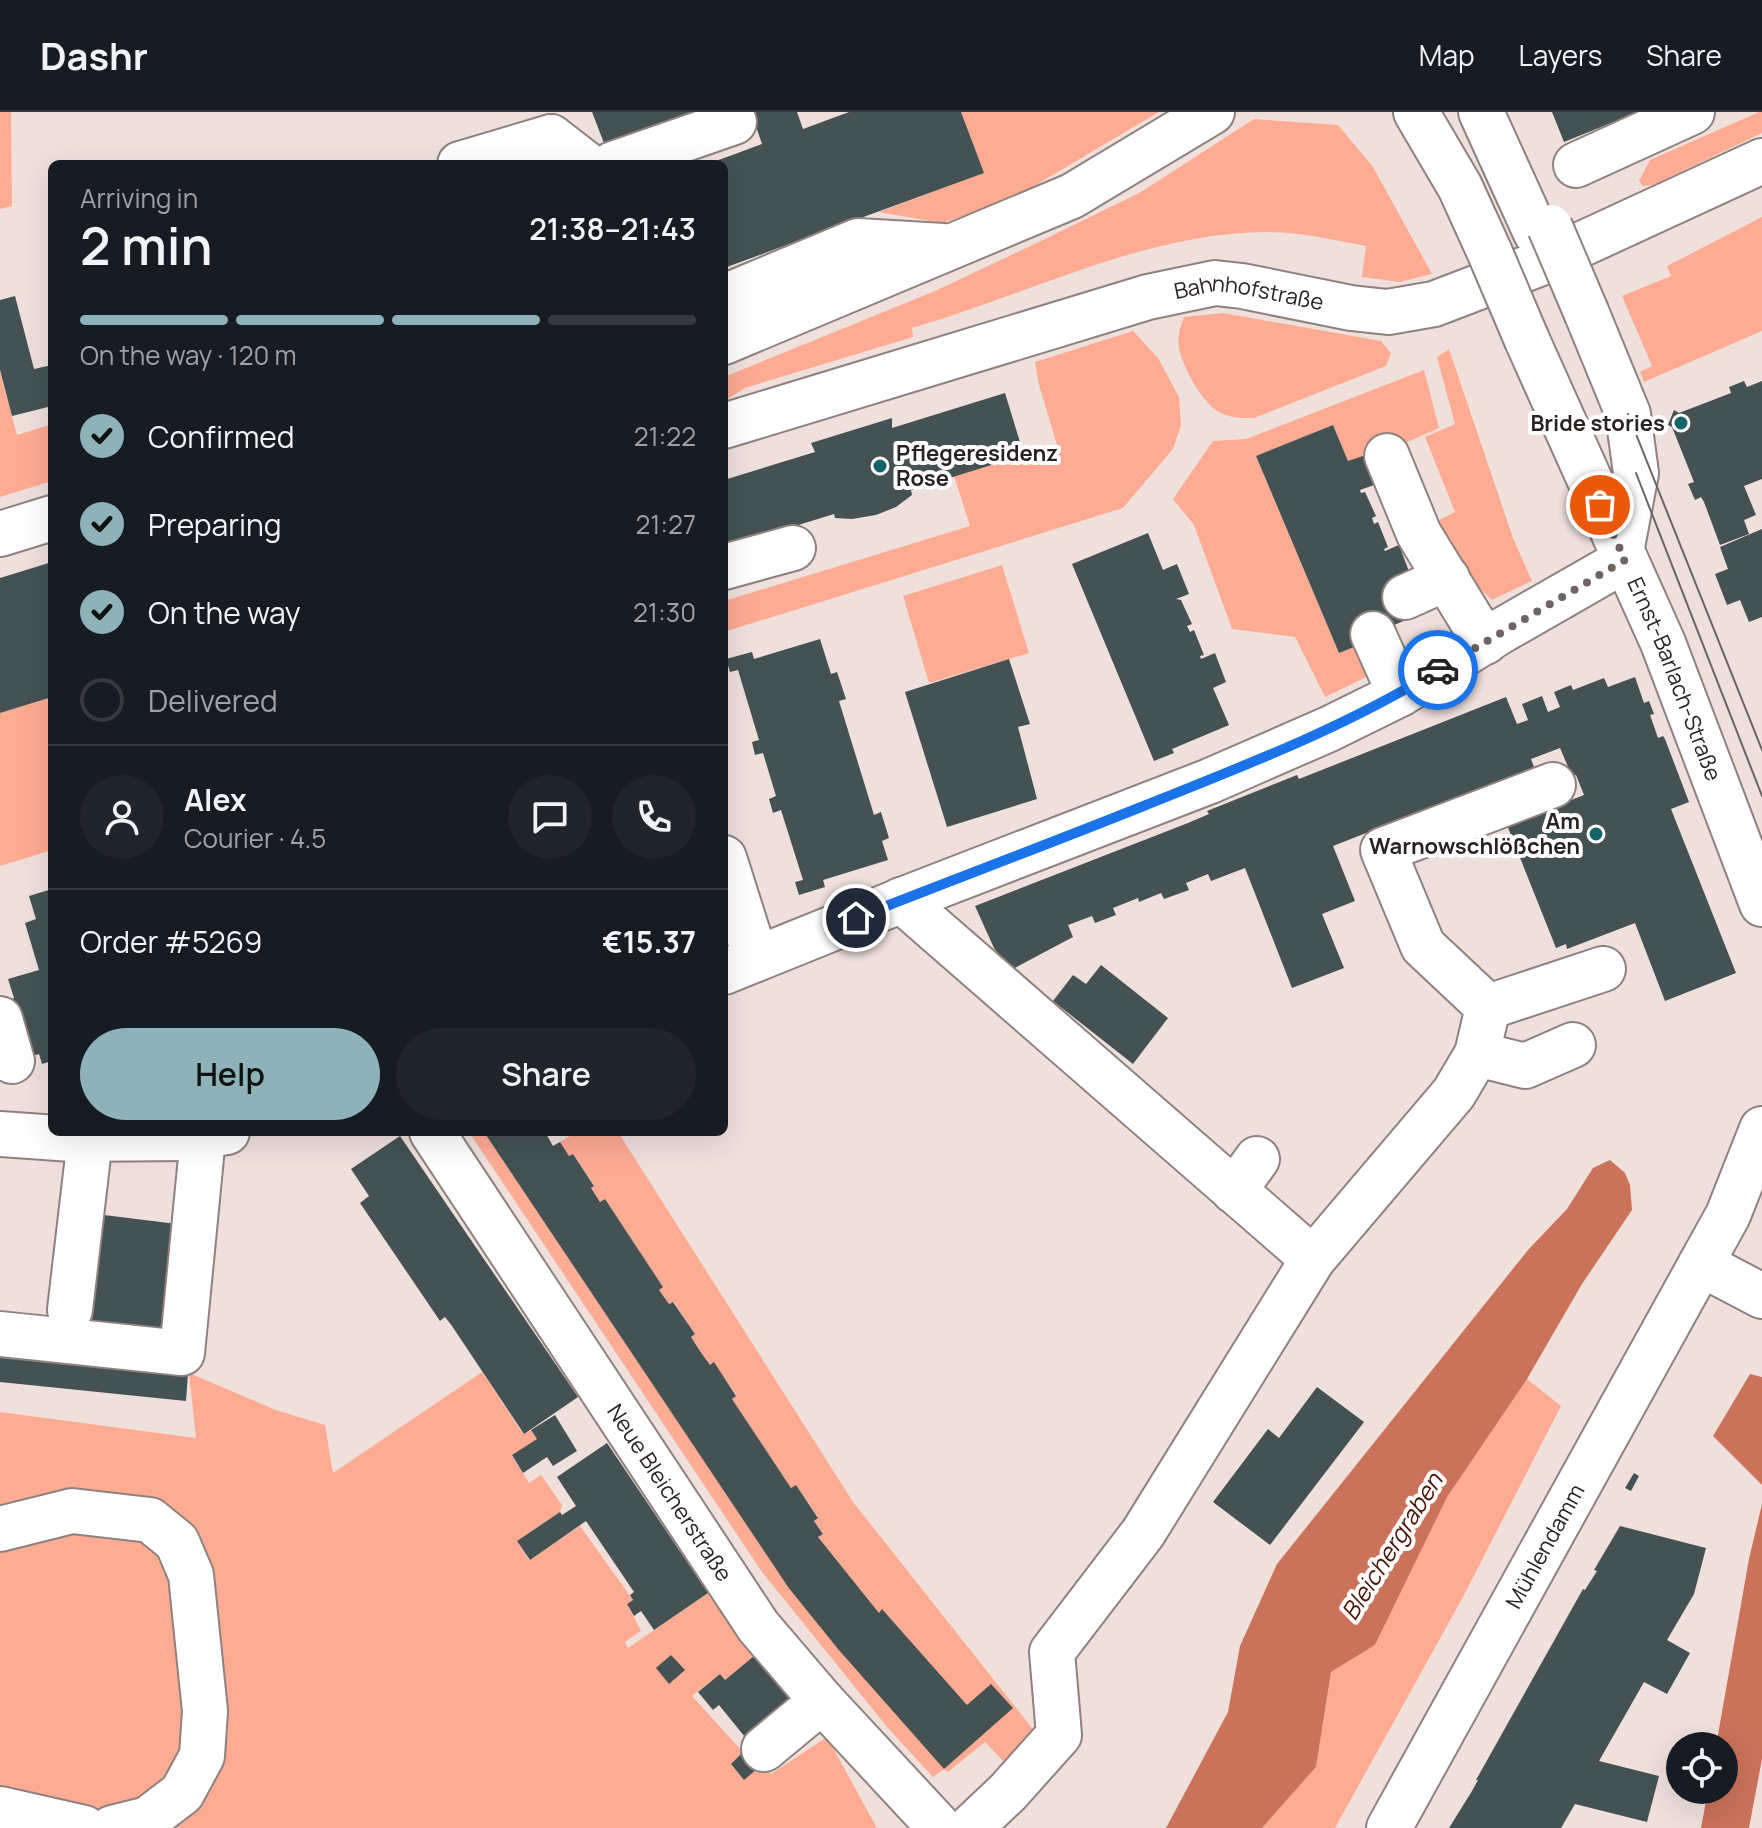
<!DOCTYPE html>
<html lang="en">
<head>
<meta charset="utf-8">
<style>
  :root { --surface:#171b24; --page:#20242c; --text:#f1f3f6; --muted:#9ea1a6; --line:#363941; --accent:#8db2b7 }
  body { margin:0; font-family:Manrope,sans-serif; background:var(--page); color:var(--text); height:100vh; display:flex; flex-direction:column; font-size:30px; white-space:nowrap }
  * { box-sizing:border-box; margin:0 }
  p { font-size:26px; color:var(--muted) }
  .icon { flex:none; width:44px; height:44px; fill:none; stroke:currentColor; stroke-width:2; stroke-linecap:round; stroke-linejoin:round }
  .map { position:relative; flex:1; overflow:hidden }
  .panel { position:absolute; left:48px; top:48px; width:680px; height:976px; display:flex; flex-direction:column; background:var(--surface); border-radius:12px; box-shadow:0 8px 32px #0002 }
  .panel>* { flex:none }
  .fabs { position:absolute; left:1666px; top:1620px; display:grid; gap:16px }
  .fabs a { display:grid; place-items:center; width:72px; height:72px; border-radius:50%; background:var(--surface); box-shadow:0 8px 32px #0002; font-size:40px }
  .pin { position:absolute; display:grid; place-items:center; width:68px; height:68px; color:#fff; margin:-34px; border:4px solid #fff; border-radius:50%; box-shadow:0 2px 8px #0007 }
  .courier { position:absolute; display:grid; place-items:center; width:80px; height:80px; margin:-40px; border:6px solid #1a73e8; border-radius:50%; background:#fff; color:#222; box-shadow:0 2px 10px #0007 }
  .headline em { font-style:normal; font-weight:600 }
  .headline div { display:flex; flex-direction:column-reverse }
  .headline { display:flex; align-items:center; justify-content:space-between; height:136px; padding:0 32px }
  h1 { font-size:52px; font-weight:600; line-height:60px }
  .bar { display:grid; grid-template-columns:repeat(4,1fr); gap:12px 8px; align-content:center; height:96px; padding:0 32px }
  .bar i { height:10px; border-radius:6px; background:var(--line) }
  .bar .selected { background:var(--accent) }
  .bar p { grid-column:span 4 }
  .line { display:flex; align-items:center; gap:20px; padding:0 32px; border-top:2px solid var(--line) }
  .line div { flex:1 }
  .round { display:grid; place-items:center; flex:none; width:84px; height:84px; border-radius:42px; background:var(--page) }
  ol { padding:0 32px; list-style:none }
  li { display:flex; align-items:center; gap:24px; height:88px }
  li p { margin-inline-start:auto }
  li .icon { padding:8px; border-radius:50%; background:var(--accent); color:#111; stroke-width:4 }
  li:last-child { color:var(--muted) }
  li i { width:44px; height:44px; border:4px solid var(--line); border-radius:50% }
  .action { display:flex; gap:16px; margin-top:auto; padding:16px 32px }
  .action a { flex:1; height:92px; border-radius:48px; background:var(--accent); color:#111; font-size:32px; font-weight:600; line-height:92px; text-align:center }
  .action a+a { background:var(--page); color:var(--text) }
  header { display:flex; align-items:center; gap:48px; box-sizing:border-box; height:112px; padding:0 40px; background:var(--surface); border-bottom:2px solid var(--line) }
  header strong { font-size:38px }
  nav { display:flex; gap:44px; margin-inline-start:auto; font-size:28px }
  .map>svg:first-child { display:block }
  .green { fill:#feab94 }
  .water { fill:#cb725b }
  .building { fill:#445253 }
  .lines { fill:none; stroke-linecap:round; stroke-linejoin:round }
  .minor-casing { stroke:#8f827e; stroke-width:48 }
  .major-casing { stroke:#8f827e; stroke-width:48 }
  .minor { stroke:#fff; stroke-width:44 }
  .major { stroke:#fff; stroke-width:44 }
  .tram { stroke:#6c6461; stroke-width:2 }
  .minor-bridge-casing { stroke:#8f827e; stroke-width:48; stroke-linecap:butt }
  .major-bridge-casing { stroke:#8f827e; stroke-width:48; stroke-linecap:butt }
  .minor-bridge { stroke:#fff; stroke-width:44 }
  .major-bridge { stroke:#fff; stroke-width:44 }
  .done { stroke:#6e6562; stroke-width:8; stroke-dasharray:0 14.4 }
  .route { stroke:#1a73e8; stroke-width:10 }
  .poi-dot { fill:#136369; stroke:#fff; stroke-width:3 }
  .labels { text-anchor:middle; dominant-baseline:central; stroke-width:8; stroke-linejoin:round; paint-order:stroke }
  .street-label { font-size:22px; fill:#282321; stroke:#fff }
  .poi-label { font-size:22px; font-weight:bold; fill:#282321; stroke:#fff; text-anchor:end }
  .water-label { font-size:24px; font-style:italic; fill:#4c1305; stroke:#fff }
</style>
</head>
<body>
<header>
<strong>Dashr</strong>
<nav><a>Map</a><a>Layers</a><a>Share</a></nav>
</header>
<div class="map">
<svg width="1762" height="1716" viewBox="0 0 1762 1716">
  <rect width="100%" height="100%" fill="#efe0dc"/>
  <!-- green -->
  <g class="green">
    <polygon points="0,0 11,0 12,94 0,97"/>
    <polygon points="961,0 1159,0 1009,89 942,111 879,100 983,61"/>
    <polygon points="1759,0 1762,0 1762,21 1653,73 1643,74 1639,69 1650,48"/>
    <path d="M1254 7 1338 13 1373 55 1432 162 1400 170 1362 165 1366 134C1333 128 1298 119 1264 120 1141 122 1028 183 912 216L913 225 745 276 724 289V265L935 179 1043 128 1141 80Z"/>
    <polygon points="1762,105 1762,219 1644,270 1640,260 1652,254 1622,184 1671,164 1667,154"/>
    <path d="M1223 201 1381 229 1391 241 1386 254 1254 306C1242 306 1228 306 1217 299 1202 289 1181 253 1179 235 1177 224 1180 215 1184 205Z"/>
    <polygon points="1133,219 1158,246 1179,285 1181,313 1173,337 1123,396 724,520 724,489 970,414 954,364 1057,333 1039,273 1035,250"/>
    <polygon points="1449,237 1513,426 1532,469 1492,488 1460,459 1439,408 1455,400 1425,325 1455,312 1437,245"/>
    <polygon points="1424,258 1439,316 1365,349 1348,349 1333,313 1256,344 1339,541 1358,533 1379,559 1325,585 1295,525 1232,517 1194,413 1173,387 1213,329 1246,327"/>
    <polygon points="0,260 17,323 52,312 52,369 0,385"/>
    <polygon points="1002,453 1029,541 929,571 903,484"/>
    <polygon points="52,585 52,738 0,754 0,601"/>
    <polygon points="469,1020 484,1020 788,1475 967,1593 883,1498 879,1501 818,1425 823,1421 814,1409 818,1405 796,1373 791,1376 732,1287 736,1283 714,1251 710,1253 691,1225 695,1222 674,1190 669,1192 659,1178 663,1175 605,1087 600,1090 591,1076 594,1073 573,1042 569,1044 560,1030 576,1020 618,1020 853,1390 1036,1621 1007,1653 985,1630 948,1660 944,1657 933,1665 888,1616 762,1460"/>
    <polygon points="482,1260 523,1322 531,1318 537,1327 512,1344 529,1371 541,1363 562,1393 560,1400 517,1429 529,1448 580,1414 633,1488 627,1492 641,1519 625,1530 628,1536 708,1481 754,1544 725,1568 720,1562 692,1584 743,1640 731,1652 744,1668 764,1650 771,1662 827,1625 877,1716 0,1716 0,1300 196,1326 189,1261 276,1298 325,1313 333,1361"/>
    <polygon points="1527,1267 1561,1294 1463,1485 1335,1716 1262,1716 1316,1655 1331,1560 1375,1533 1446,1385"/>
  </g>
  <!-- water -->
  <g class="water">
    <polygon points="1610,1048 1625,1061 1630,1073 1632,1098 1582,1172 1527,1267 1447,1385 1375,1533 1331,1560 1316,1655 1262,1716 1166,1716 1228,1600 1240,1534 1277,1452 1528,1138 1567,1097 1593,1056"/>
    <polygon points="1750,1262 1762,1265 1762,1373 1713,1324"/>
    <polygon points="1762,1392 1762,1647 1749,1716 1701,1716 1708,1678 1724,1678 1724,1634 1716,1634 1749,1447"/>
  </g>
  <!-- building -->
  <g class="building">
    <polygon points="592,0 710,0 607,39"/>
    <polygon points="751,0 797,0 803,17 849,0 961,0 984,61 724,156 724,52 708,52 762,32"/>
    <polygon points="1552,0 1638,0 1564,30"/>
    <polygon points="15,184 34,257 52,253 52,294 12,304 0,258 0,188"/>
    <polygon points="1744,269 1747,275 1762,269 1762,367 1744,374 1756,403 1744,408 1749,422 1720,433 1704,390 1701,385 1695,388 1688,372 1694,370 1672,315 1668,313 1674,298 1679,301 1731,281 1729,275"/>
    <polygon points="1005,281 1024,343 911,378 912,383 896,395 876,403 852,407 835,406 834,402 724,436 724,368 815,340 811,331 892,306 892,316"/>
    <polygon points="1333,313 1348,349 1363,344 1365,349 1374,373 1360,378 1361,381 1365,380 1376,404 1372,406 1374,412 1378,410 1388,435 1384,437 1385,439 1399,433 1410,462 1397,467 1413,505 1373,522 1359,533 1339,541 1256,344"/>
    <polygon points="1762,417 1762,505 1749,510 1740,488 1727,493 1715,462 1728,457 1720,435"/>
    <polygon points="1148,421 1163,458 1177,452 1189,482 1176,487 1181,488 1192,512 1187,514 1190,520 1194,518 1204,543 1200,544 1201,547 1215,541 1226,570 1213,576 1229,613 1172,637 1174,641 1154,649 1072,452"/>
    <polygon points="52,450 52,585 0,601 0,466"/>
    <polygon points="820,527 831,562 837,560 846,587 839,589 874,703 881,700 889,726 882,729 888,748 823,768 825,775 799,783 795,770 803,768 781,698 773,701 769,687 776,684 763,641 755,643 752,630 759,628 738,558 730,560 726,547 752,540 754,547"/>
    <polygon points="1009,547 1030,612 1018,615 1037,687 947,715 905,580"/>
    <polygon points="1635,565 1644,591 1649,589 1654,602 1650,603 1658,626 1663,624 1665,627 1689,690 1671,697 1736,861 1665,889 1635,811 1567,837 1566,832 1556,836 1507,713 1584,683 1576,663 1572,664 1560,636 1531,647 1534,655 1333,734 1355,789 1322,802 1344,856 1292,876 1245,756 1211,769 1208,762 1186,771 1189,778 1164,787 1161,781 1139,790 1138,786 1113,796 1116,803 1095,811 1092,804 1068,813 1073,825 1011,858 994,836 975,794 1188,711 1209,702 1207,699 1297,663 1299,667 1506,585 1517,612 1528,608 1522,592 1542,584 1548,600 1560,595 1554,580 1571,573 1573,578 1604,566 1608,575"/>
    <polygon points="52,777 52,949 42,952 39,942 20,948 3,890 14,886 8,867 39,858 25,811 36,807 29,784"/>
    <polygon points="1101,853 1168,906 1133,952 1053,889 1073,863 1086,872"/>
    <polygon points="484,1020 545,1020 553,1034 560,1030 569,1044 573,1042 594,1074 591,1076 600,1090 605,1087 663,1175 659,1178 669,1192 673,1190 695,1222 691,1225 700,1239 710,1253 714,1250 736,1284 732,1287 791,1376 796,1373 818,1406 814,1409 823,1422 818,1425 879,1501 882,1497 967,1593 991,1572 1013,1596 944,1657 838,1537 788,1475"/>
    <polygon points="400,1024 578,1285 524,1322 452,1214 445,1205 440,1209 360,1091 369,1084 351,1057"/>
    <polygon points="104,1103 177,1112 164,1225 91,1217"/>
    <polygon points="0,1242 188,1261 186,1289 0,1270"/>
    <polygon points="1317,1275 1364,1310 1270,1433 1213,1390 1268,1317 1279,1326"/>
    <polygon points="555,1303 577,1339 553,1354 547,1345 523,1361 512,1343 537,1327 531,1318"/>
    <polygon points="607,1331 708,1481 654,1518 641,1499 634,1504 627,1492 633,1488 630,1483 634,1480 586,1409 530,1448 517,1429 560,1400 562,1403 576,1394 557,1365"/>
    <polygon points="1634,1361 1639,1364 1631,1379 1625,1376"/>
    <polygon points="1620,1414 1706,1436 1694,1482 1667,1528 1690,1541 1667,1582 1644,1570 1599,1649 1659,1664 1647,1710 1575,1692 1561,1716 1449,1716 1472,1679 1478,1668 1476,1668 1583,1477 1585,1478 1597,1459 1594,1458"/>
    <polygon points="671,1543 685,1558 669,1572 656,1556"/>
    <polygon points="754,1544 794,1593 749,1630 719,1593 713,1598 698,1580 720,1562 725,1568"/>
    <polygon points="743,1640 757,1657 744,1668 731,1652"/>
  </g>
  <g class="lines">
    <defs>
      <g id="minor">
        <polyline points="1481,0 1536,121"/>
        <polyline points="551,25 586,52"/>
        <polyline points="460,52 551,25"/>
        <polyline points="613,52 734,10"/>
        <polyline points="1576,53 1692,0"/>
        <polyline points="724,185 858,129 943,134"/>
        <polyline points="1587,202 1628,302 1636,361 1621,440"/>
        <polyline points="724,230 1072,84 1212,0"/>
        <path id="s1" d="M724 314 1148 185 1215 171 1242 174 1351 196 1388 200 1434 192 1541 151 1762 49"/>
        <polyline points="1387,344 1419,422 1485,530"/>
        <polyline points="0,422 52,406"/>
        <polyline points="724,455 793,436"/>
        <polyline points="1405,485 1447,466"/>
        <polyline points="1373,522 1400,582"/>
        <polyline points="724,746 756,847"/>
        <polyline points="901,788 1313,1147"/>
        <polyline points="724,860 915,783 1210,669 1329,617 1400,582 1501,519 1625,448"/>
        <polyline points="1488,895 1603,857"/>
        <polyline points="0,907 12,949"/>
        <polyline points="1477,942 1525,954 1573,933"/>
        <path id="s2" d="M432 1020 758 1514 822 1589 940 1716"/>
        <polyline points="0,1022 72,1027 188,1026 227,1020"/>
        <polyline points="1234,1079 1257,1047"/>
        <polyline points="1701,1152 1762,1184"/>
        <polyline points="70,1198 90,1027"/>
        <polyline points="0,1222 182,1241 203,1025"/>
        <polyline points="0,1417 72,1399 150,1408 177,1430 191,1463 205,1599 202,1644 182,1681 148,1707 112,1716"/>
        <polyline points="764,1637 822,1589"/>
        <polyline points="0,1697 84,1716"/>
        <polyline points="970,1716 1008,1680 1059,1623 1052,1540 1143,1421 1313,1147 1454,981 1477,942 1488,895 1423,834 1383,738 1553,673"/>
      </g>
      <g id="major">
        <polyline points="1416,0 1460,75 1490,141"/>
        <path id="s3" d="M1527 228 1663 531 1762 792"/>
        <path id="s4" d="M1389 1716 1728 1103 1762 1017"/>
      </g>
    </defs>
    <!-- minor casing -->
    <use href="#minor" class="minor-casing"/>
    <!-- major casing -->
    <use href="#major" class="major-casing"/>
    <!-- minor -->
    <use href="#minor" class="minor"/>
    <!-- major -->
    <use href="#major" class="major"/>
    <!-- tram -->
    <g class="tram">
      <polyline points="1628,302 1762,638"/>
      <polyline points="1636,361 1762,684"/>
    </g>
    <defs>
      <polyline id="minor-bridge" points="1550,115 1587,202"/>
      <polyline id="major-bridge" points="1490,141 1527,228"/>
    </defs>
    <!-- minor-bridge casing -->
    <use href="#minor-bridge" class="minor-bridge-casing"/>
    <!-- major-bridge casing -->
    <use href="#major-bridge" class="major-bridge-casing"/>
    <!-- minor-bridge -->
    <use href="#minor-bridge" class="minor-bridge"/>
    <!-- major-bridge -->
    <use href="#major-bridge" class="major-bridge"/>
  </g>
  <g class="lines">
    <!-- done -->
    <polyline class="done" points="1438,558 1625,448 1600,393"/>
    <!-- route -->
    <path class="route" d="M856 806C952 768 1049 732 1146 693 1246 653 1346 615 1438 558"/>
  </g>
  <!-- markers -->
  <g class="poi-dot">
    <circle cx="1681" cy="311" r="8"/>
    <circle cx="880" cy="354" r="8"/>
    <circle cx="1596" cy="722" r="8"/>
  </g>
  <g class="labels">
    <!-- street labels -->
    <g class="street-label">
      <text stroke="none"><textPath href="#s1" startOffset="546">Bahnhofstraße</textPath></text>
      <text stroke="none"><textPath href="#s3" startOffset="370">Ernst-Barlach-Straße</textPath></text>
      <text stroke="none"><textPath href="#s2" startOffset="432">Neue Bleicherstraße</textPath></text>
      <text stroke="none"><textPath href="#s4" startOffset="322">Mühlendamm</textPath></text>
    </g>
    <!-- poi labels -->
    <g class="poi-label">
      <text x="1665" y="311">Bride stories</text>
      <text x="896" y="341" text-anchor="start">Pflegeresidenz<tspan x="896" dy="25">Rose</tspan></text>
      <text x="1580" y="709">Am<tspan x="1580" dy="25">Warnowschlößchen</tspan></text>
    </g>
    <!-- water labels -->
    <g class="water-label">
      <text transform="translate(1391 1434) rotate(-58)">Bleichergraben</text>
    </g>
  </g>
</svg>
<div class="fabs">
<a><svg class="icon" aria-label="locate" viewBox="0 0 24 24"><circle cx="12" cy="12" r="6"/><path d="M12 2v4M12 18v4M2 12h4M18 12h4"/></svg></a>
</div>
<div class="pin" style="left:1600px;top:393px;background:#ea580c"><svg class="icon" aria-label="bag" viewBox="0 0 24 24"><path d="M5 8h14l-1 12H6zM9 8a3 3 0 0 1 6 0"/></svg></div>
<div class="pin" style="left:856px;top:806px;background:#1f2937"><svg class="icon" aria-label="home" viewBox="0 0 24 24"><path d="M3 11l9-7 9 7M6 9v11h12V9"/></svg></div>
<div class="courier" style="left:1438px;top:558px"><svg class="icon" aria-label="car" viewBox="0 0 24 24"><path d="M5 17H2v-5l4-1 3-4h7l3 4 3 1v5h-3M9 17h6M6 11h13"/><circle cx="7" cy="17" r="2"/><circle cx="17" cy="17" r="2"/></svg></div>
<section class="panel">
<div class="headline"><div><h1>2 min</h1><p>Arriving in</p></div><em>21:38–21:43</em></div>
<div class="bar"><i class="selected"></i><i class="selected"></i><i class="selected"></i><i></i><p>On the way · 120 m</p></div>
<ol>
<li><svg class="icon" aria-label="check" viewBox="0 0 24 24"><path d="M5 12l5 5 9-10"/></svg>Confirmed<p>21:22</p></li>
<li><svg class="icon" aria-label="check" viewBox="0 0 24 24"><path d="M5 12l5 5 9-10"/></svg>Preparing<p>21:27</p></li>
<li><svg class="icon" aria-label="check" viewBox="0 0 24 24"><path d="M5 12l5 5 9-10"/></svg>On the way<p>21:30</p></li>
<li><i></i>Delivered</li>
</ol>
<div class="line" style="height:144px"><a class="round"><svg class="icon" aria-label="person" viewBox="0 0 24 24"><circle cx="12" cy="8" r="4"/><path d="M4 21q1-7 8-7t8 7"/></svg></a><div><b>Alex</b><p>Courier · 4.5</p></div><a class="round"><svg class="icon" aria-label="chat" viewBox="0 0 24 24"><path d="M4 5h16v11H9l-5 4z"/></svg></a><a class="round"><svg class="icon" aria-label="phone" viewBox="0 0 24 24"><path d="M5 4h4l2 5-3 2q2 4 5 5l2-3 5 2v4C11 20 4 13 5 4z"/></svg></a></div>
<div class="line" style="height:104px"><div>Order #5269</div><b>€15.37</b></div>
<div class="action"><a>Help</a><a>Share</a></div>
</section>
</div>
</body>
</html>
